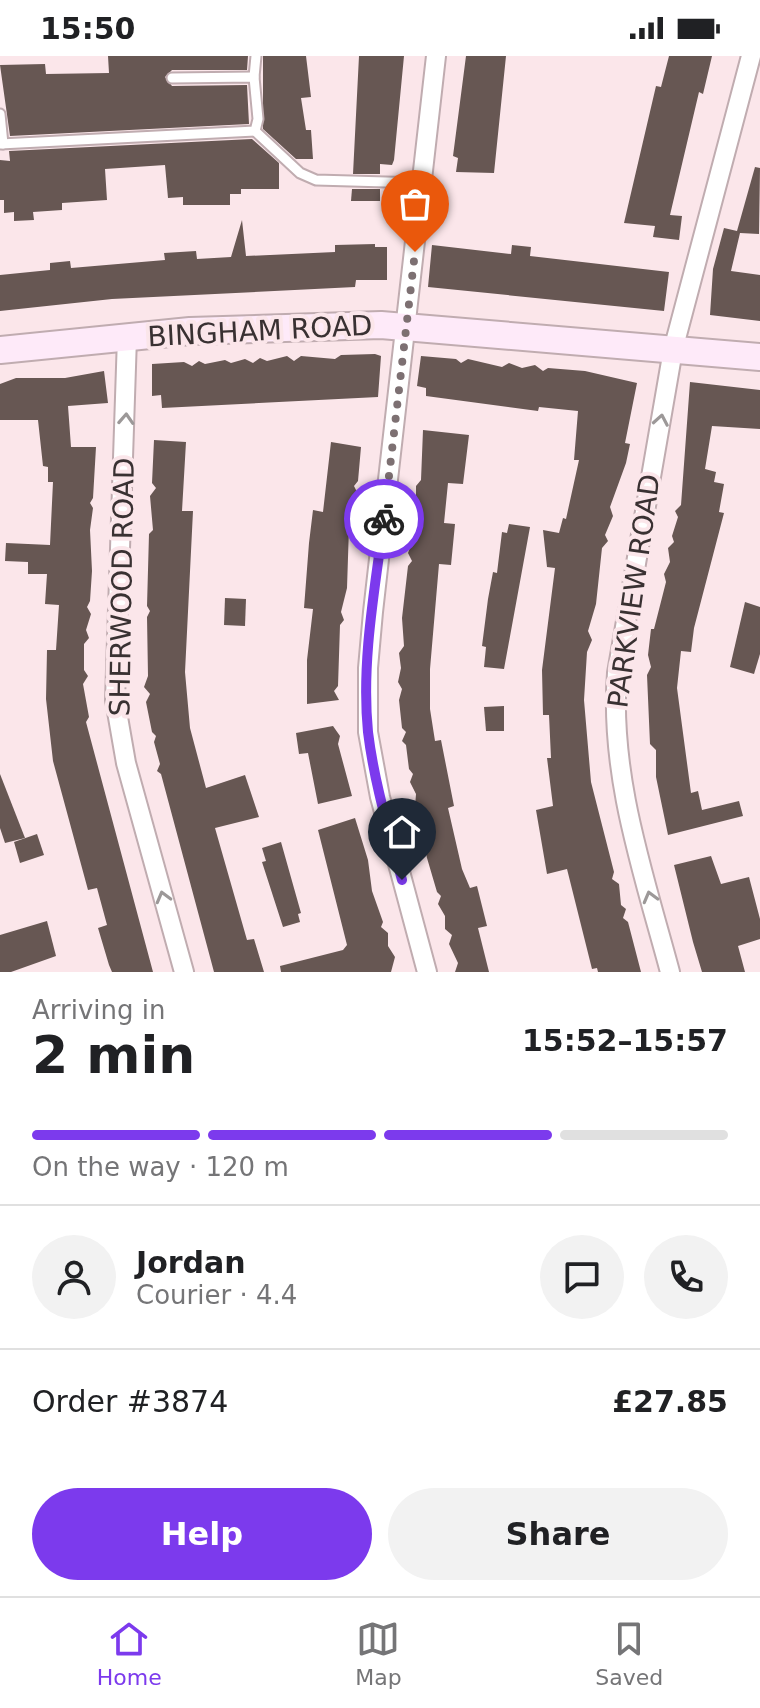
<!DOCTYPE html>
<html lang="en">
<head>
<meta charset="utf-8">
<style>
  :root { --surface:#fff; --page:#f2f2f2; --text:#202124; --muted:#757577; --line:#e0e0e0; --accent:#7c3aed }
  body { margin:0; font-family:"DejaVu Sans",sans-serif; background:var(--page); color:var(--text); height:100vh; display:flex; flex-direction:column; font-size:30px; white-space:nowrap }
  * { box-sizing:border-box; margin:0 }
  p { font-size:26px; color:var(--muted) }
  .icon { flex:none; width:44px; height:44px; fill:none; stroke:currentColor; stroke-width:2; stroke-linecap:round; stroke-linejoin:round }
  .map { position:relative; height:916px; overflow:hidden }
  .panel { display:flex; flex-direction:column; background:var(--surface); flex:1 }
  .panel>* { flex:none }
  .pin { position:absolute; display:grid; place-items:center; width:68px; height:68px; color:#fff; margin:-82px -34px; border-radius:50% 50% 50% 0; rotate:-45deg; box-shadow:0 0 8px #0007 }
  .pin .icon { rotate:45deg }
  .courier { position:absolute; display:grid; place-items:center; width:80px; height:80px; margin:-40px; border:6px solid #7c3aed; border-radius:50%; background:#fff; color:#222; box-shadow:0 2px 10px #0007 }
  .headline em { font-style:normal; font-weight:700 }
  .headline div { display:flex; flex-direction:column-reverse }
  .headline { display:flex; align-items:center; justify-content:space-between; height:136px; padding:0 32px }
  h1 { font-size:52px; font-weight:700; line-height:60px }
  .bar { display:grid; grid-template-columns:repeat(4,1fr); gap:12px 8px; align-content:center; height:96px; padding:0 32px }
  .bar i { height:10px; border-radius:6px; background:var(--line) }
  .bar .active { background:var(--accent) }
  .bar p { grid-column:span 4 }
  .line { display:flex; align-items:center; gap:20px; padding:0 32px; border-top:2px solid var(--line) }
  .line div { flex:1 }
  .round { display:grid; place-items:center; flex:none; width:84px; height:84px; border-radius:42px; background:var(--page) }
  .primary-button { display:flex; gap:16px; margin-top:auto; padding:16px 32px }
  .primary-button a { flex:1; height:92px; border-radius:48px; background:var(--accent); color:#fff; font-size:32px; font-weight:700; line-height:92px; text-align:center }
  .primary-button a+a { background:var(--page); color:var(--text) }
  .status { display:flex; justify-content:space-between; align-items:center; height:56px; padding:0 40px; background:var(--surface); direction:ltr }
  .status svg { height:22px; fill:currentColor }
  .menu { display:flex; justify-content:space-around; align-items:center; height:112px; border-top:2px solid var(--line); background:var(--surface); font-size:22px; color:var(--muted) }
  .menu a { display:grid; justify-items:center; gap:4px }
  .menu .active { color:var(--accent) }
  .map>svg:first-child { display:block }
  .building { fill:#675753 }
  .lines { fill:none; stroke-linecap:round; stroke-linejoin:round }
  .lane-casing { stroke:#c0acb0; stroke-width:13 }
  .street-casing { stroke:#c0acb0; stroke-width:22 }
  .secondary-casing { stroke:#c0acb0; stroke-width:30 }
  .lane { stroke:#fff; stroke-width:9 }
  .street { stroke:#fff; stroke-width:18 }
  .secondary { stroke:#feeaf9; stroke-width:26 }
  .oneway { stroke:#9c9898 }
  .done { stroke:#7d7072; stroke-width:8; stroke-dasharray:0 14.4 }
  .route { stroke:#7c3aed; stroke-width:10 }
  .labels { text-anchor:middle; dominant-baseline:central; stroke-width:8; stroke-linejoin:round; paint-order:stroke }
  .street-label { font-size:28px; fill:#393132; stroke:#fbe6ea }
</style>
</head>
<body>
<div class="status"><b>15:50</b><svg viewBox="0 0 49 12"><path d="M0 12V9h3v3zM5 12V6h3v6zM10 12V3h3v9zM15 12V0h3v12zM26 1h20v11H26zM47 4h2v5h-2z"/></svg></div>
<div class="map">
<svg width="760" height="916" viewBox="0 0 760 916">
  <rect width="100%" height="100%" fill="#fbe6ea"/>
  <!-- building -->
  <g class="building">
    <polygon points="108,0 248,0 247,14 172,14 165,21 172,30 247,29 249,68 10,80 0,9 45,8 46,18 109,17"/>
    <polygon points="263,0 306,0 311,41 301,42 306,74 311,74 313,103 296,103 263,73"/>
    <polygon points="359,0 404,0 394,104 392,109 380,108 380,118 353,118"/>
    <polygon points="466,0 506,0 494,117 456,116 458,102 453,100"/>
    <polygon points="669,0 712,0 703,38 699,36 670,159 682,160 679,184 653,181 655,170 624,167 656,30 661,31"/>
    <polygon points="252,83 279,107 279,133 241,133 241,138 230,138 230,149 183,149 183,141 168,142 165,109 105,113 107,144 62,147 62,154 33,156 34,164 14,165 14,156 4,157 4,144 0,144 0,104 10,105 9,95"/>
    <polygon points="755,111 760,112 759,178 740,177 731,215 760,219 760,265 710,259 713,213 724,172 737,175"/>
    <polygon points="352,133 380,133 380,145 351,145"/>
    <polygon points="242,164 246,200 335,196 335,189 375,188 375,191 387,191 387,224 356,224 355,231 112,243 0,255 0,219 50,214 50,207 70,205 71,212 165,204 164,197 196,195 197,203 231,201"/>
    <polygon points="432,189 511,198 512,189 531,191 530,200 669,216 664,255 428,231"/>
    <polygon points="375,298 381,300 378,341 162,352 161,339 152,340 152,308 184,306 192,310 199,305 205,308 225,304 231,307 245,303 253,307 260,302 267,305 287,300 294,305 301,300 335,303 341,299"/>
    <polygon points="421,300 456,303 461,307 468,303 502,311 509,307 522,312 535,309 543,315 548,312 585,315 637,327 625,387 630,388 626,407 610,451 613,460 605,479 608,485 602,492 596,548 588,575 592,584 587,596 584,644 591,726 614,816 612,823 619,828 621,849 626,853 623,862 628,866 641,916 598,916 597,912 592,913 567,813 547,818 536,754 553,750 547,702 551,702 549,659 543,659 542,614 555,512 547,511 543,474 559,477 563,462 566,463 579,404 574,404 578,355 539,351 538,355 426,340 426,332 417,330"/>
    <polygon points="104,315 108,347 68,350 71,391 96,391 93,442 90,447 93,452 90,474 92,515 90,545 87,551 91,558 86,574 89,582 84,588 84,614 88,620 83,628 89,661 86,666 153,916 112,916 109,909 98,872 107,869 97,832 88,834 53,705 46,643 47,594 56,594 59,549 45,548 47,518 28,518 28,506 5,505 6,487 50,489 53,426 48,426 48,411 43,410 38,364 0,364 0,328 16,322 65,322"/>
    <polygon points="690,326 760,334 760,373 712,370 705,413 716,416 714,426 724,428 719,456 724,457 694,572 691,596 681,595 677,632 691,737 698,735 702,754 739,745 743,760 668,779 656,721 656,694 650,688 647,619 651,611 648,599 651,573 654,573 666,526 664,518 670,506 668,492 674,486 672,480 678,461 675,455 681,449"/>
    <polygon points="423,374 469,379 463,428 448,427 444,467 455,468 451,509 439,508 430,613 430,653 435,685 441,684 454,750 448,752 462,813 470,832 477,830 487,870 478,872 489,916 455,916 458,907 449,888 452,879 445,873 445,860 438,848 441,840 437,836 427,802 419,763 421,757 415,751 416,738 410,726 413,718 409,713 406,689 402,685 406,676 402,672 399,644 402,633 398,626 401,612 399,597 404,590 402,562 408,510 412,505 408,497 413,484 411,471 416,464 416,430 421,424"/>
    <polygon points="154,384 186,386 182,455 193,455 185,616 190,672 206,732 245,719 259,761 215,772 247,884 254,883 264,916 214,916 161,718 157,715 160,708 154,686 156,680 152,676 146,646 150,638 144,631 148,620 147,561 150,555 147,550 149,478 153,474 150,440 156,432 152,427"/>
    <polygon points="331,386 361,391 358,425 354,430 358,438 349,471 347,532 341,556 344,564 340,569 338,630 334,635 339,644 307,648 307,604 313,553 304,552 309,487 313,454 323,456"/>
    <polygon points="509,468 530,471 504,613 484,611 486,591 482,590 488,543 493,516 497,517 502,476 507,477"/>
    <polygon points="225,542 246,543 245,570 224,569"/>
    <polygon points="745,546 760,551 760,598 754,618 730,611"/>
    <polygon points="504,650 504,675 486,675 484,651"/>
    <polygon points="333,670 340,680 338,688 352,740 318,748 308,697 299,698 296,677"/>
    <polygon points="0,718 25,782 5,787 0,772"/>
    <polygon points="355,762 368,804 372,835 383,866 381,871 388,877 388,890 395,901 391,916 281,916 280,910 343,894 347,889 318,774"/>
    <polygon points="37,778 44,799 20,807 14,786"/>
    <polygon points="281,786 301,857 298,858 300,866 283,871 262,806 266,805 262,792"/>
    <polygon points="711,800 721,828 749,821 760,863 760,883 738,890 745,916 702,916 693,886 674,809"/>
    <polygon points="47,865 56,900 11,916 0,916 0,879"/>
  </g>
  <g class="lines">
    <defs>
      <g id="lane">
        <polyline points="254,21 256,0"/>
        <polyline points="0,58 3,88"/>
        <polyline points="255,75 300,117 316,124 421,127"/>
        <polyline points="0,88 255,75 258,63 254,21 172,22"/>
      </g>
      <g id="street">
        <polyline points="127,281 115,644 126,707 184,916"/>
        <polyline points="427,916 380,741 368,676 368,612 373,556 436,0"/>
        <path d="M670 916C644 819 609 719 617 617L673 294 751 0"/>
      </g>
      <polyline id="secondary" points="0,294 190,275 381,269 760,301"/>
    </defs>
    <!-- lane casing -->
    <use href="#lane" class="lane-casing"/>
    <!-- street casing -->
    <use href="#street" class="street-casing"/>
    <!-- secondary casing -->
    <use href="#secondary" class="secondary-casing"/>
    <!-- lane -->
    <use href="#lane" class="lane"/>
    <!-- street -->
    <use href="#street" class="street"/>
    <!-- secondary -->
    <use href="#secondary" class="secondary"/>
  </g>
  <!-- one-way arrows -->
  <defs><path id="oneway-chevron" d="M-2-3.5L2.5 0L-2 3.5" fill="none" stroke-width="1.6" stroke-linecap="round" stroke-linejoin="round" transform="scale(2)"/></defs>
  <g class="oneway">
    <use href="#oneway-chevron" transform="translate(126 363) rotate(-87)"/>
    <use href="#oneway-chevron" transform="translate(661 364) rotate(-80)"/>
    <use href="#oneway-chevron" transform="translate(163 841) rotate(-105)"/>
    <use href="#oneway-chevron" transform="translate(650 841) rotate(-105)"/>
  </g>
  <g class="lines">
    <!-- done -->
    <polyline class="done" points="384,463 415,196"/>
    <!-- route -->
    <path class="route" d="M384 463C375 532 361 606 368 676 374 726 389 775 402 824"/>
  </g>
  <g class="labels">
    <!-- street labels -->
    <g class="street-label">
      <text transform="translate(260 275) rotate(-3)">BINGHAM ROAD</text>
      <text transform="translate(122 531) rotate(-89)">SHERWOOD ROAD</text>
      <text transform="translate(634 535) rotate(-82)">PARKVIEW ROAD</text>
    </g>
  </g>
</svg>
<div class="pin" style="left:415px;top:196px;background:#ea580c"><svg class="icon" aria-label="bag" viewBox="0 0 24 24"><path d="M5 8h14l-1 12H6zM9 8a3 3 0 0 1 6 0"/></svg></div>
<div class="pin" style="left:402px;top:824px;background:#1f2937"><svg class="icon" aria-label="home" viewBox="0 0 24 24"><path d="M3 11l9-7 9 7M6 9v11h12V9"/></svg></div>
<div class="courier" style="left:384px;top:463px"><svg class="icon" aria-label="bike" viewBox="0 0 24 24"><circle cx="6" cy="16" r="4"/><circle cx="18" cy="16" r="4"/><path d="M6 16l4-8h5l3 8M10 8l3 8H6M13 5h3"/></svg></div>
</div>
<section class="panel">
<div class="headline"><div><h1>2 min</h1><p>Arriving in</p></div><em>15:52–15:57</em></div>
<div class="bar"><i class="active"></i><i class="active"></i><i class="active"></i><i></i><p>On the way · 120 m</p></div>
<div class="line" style="height:144px"><a class="round"><svg class="icon" aria-label="person" viewBox="0 0 24 24"><circle cx="12" cy="8" r="4"/><path d="M4 21q1-7 8-7t8 7"/></svg></a><div><b>Jordan</b><p>Courier · 4.4</p></div><a class="round"><svg class="icon" aria-label="chat" viewBox="0 0 24 24"><path d="M4 5h16v11H9l-5 4z"/></svg></a><a class="round"><svg class="icon" aria-label="phone" viewBox="0 0 24 24"><path d="M5 4h4l2 5-3 2q2 4 5 5l2-3 5 2v4C11 20 4 13 5 4z"/></svg></a></div>
<div class="line" style="height:104px"><div>Order #3874</div><b>£27.85</b></div>
<div class="primary-button"><a>Help</a><a>Share</a></div>
</section>
<nav class="menu">
<a class="active"><svg class="icon" aria-label="home" viewBox="0 0 24 24"><path d="M3 11l9-7 9 7M6 9v11h12V9"/></svg>Home</a>
<a><svg class="icon" aria-label="map" viewBox="0 0 24 24"><path d="M3 6l6-2 6 2 6-2v14l-6 2-6-2-6 2zM9 4v14M15 6v14"/></svg>Map</a>
<a><svg class="icon" aria-label="saved" viewBox="0 0 24 24"><path d="M7 4h10v16l-5-4-5 4z"/></svg>Saved</a>
</nav>
</body>
</html>
